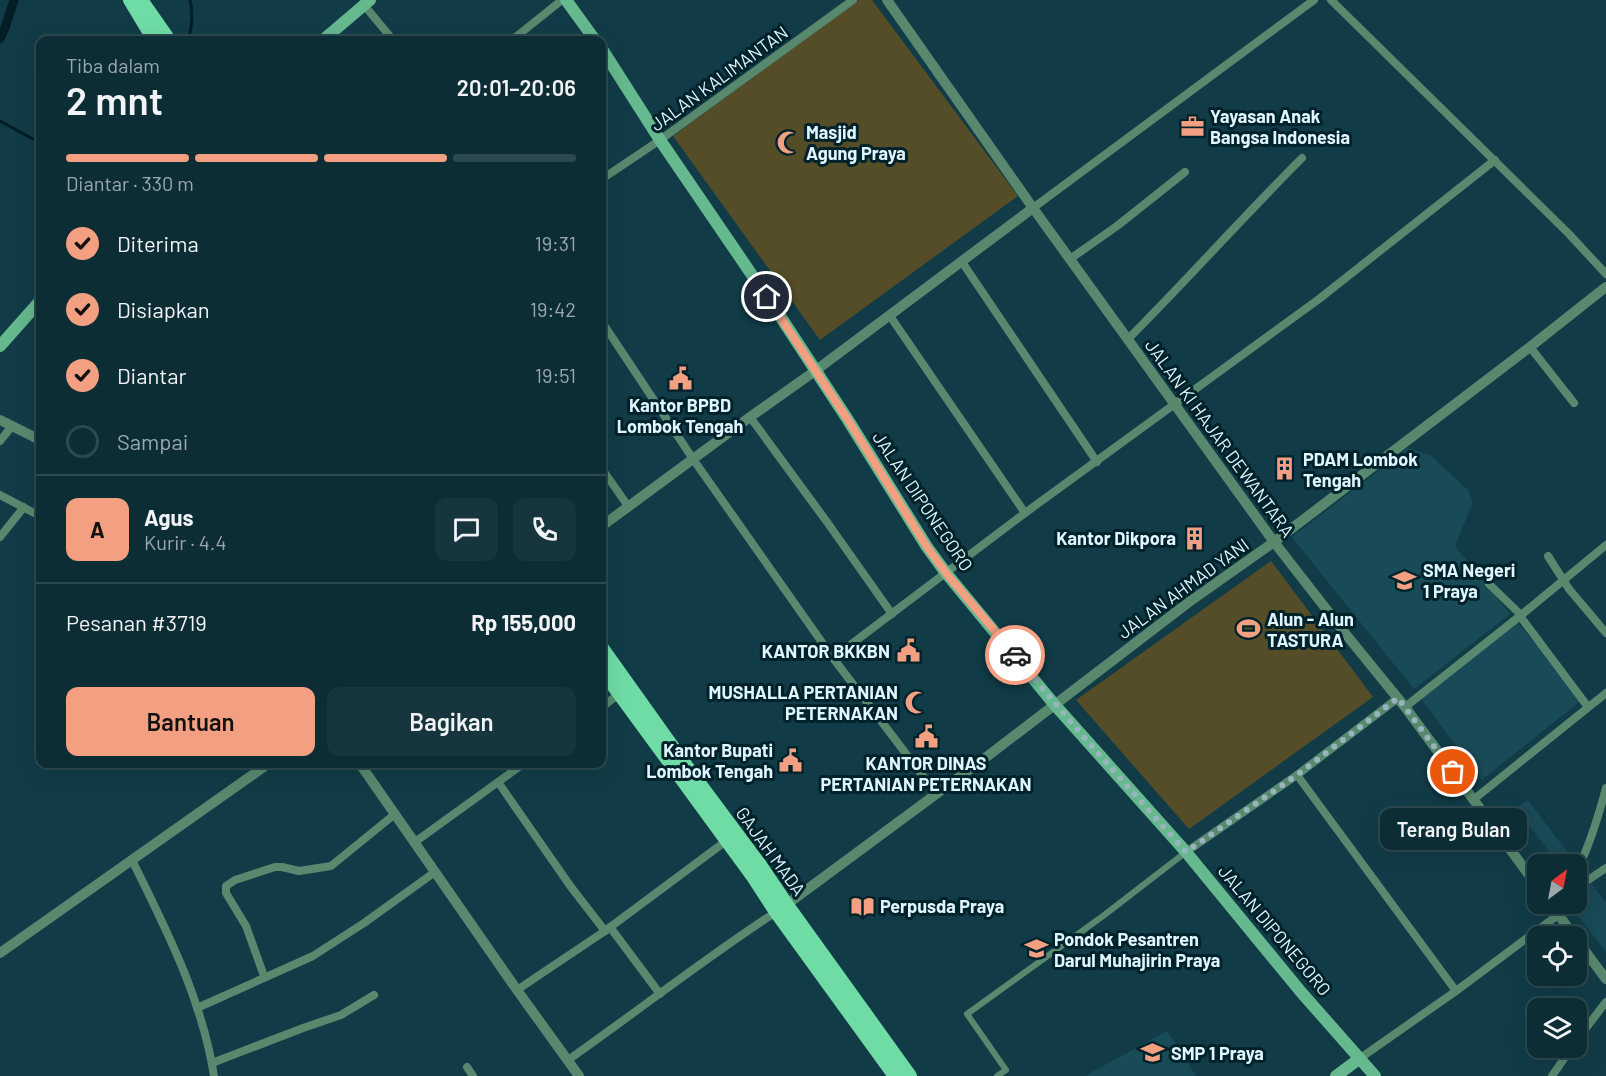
<!DOCTYPE html>
<html lang="id">
<head>
<meta charset="utf-8">
<style>
  :root { --surface:#0d2d35; --page:#16353d; --text:#f1f3f6; --muted:#9aa8ad; --line:#2d4950; --accent:#f39f82 }
  body { margin:0; font-family:Barlow,sans-serif; background:var(--page); color:var(--text); height:100vh; display:flex; flex-direction:column; font-size:22px; white-space:nowrap }
  * { box-sizing:border-box; margin:0 }
  p { font-size:20px; color:var(--muted) }
  .icon { flex:none; width:33px; height:33px; fill:none; stroke:currentColor; stroke-width:2; stroke-linecap:round; stroke-linejoin:round }
  .map { position:relative; flex:1; overflow:hidden }
  .sheet { position:absolute; left:36px; top:36px; width:570px; height:732px; display:flex; flex-direction:column; background:var(--surface); border-radius:12px; box-shadow:0 6px 24px #0002,0 0 0 2px var(--line) }
  .sheet>* { flex:none }
  .needle { width:39px; rotate:32deg }
  .buttons { position:absolute; left:1527px; top:854px; display:grid; gap:12px }
  .buttons a { display:grid; place-items:center; width:60px; height:60px; border-radius:12px; background:var(--surface); box-shadow:0 6px 24px #0002,0 0 0 2px var(--line); font-size:30px }
  .pin { position:absolute; display:grid; place-items:center; width:51px; height:51px; color:#fff; margin:-26px; border:3px solid #fff; border-radius:50%; box-shadow:0 2px 6px #0007 }
  .courier { position:absolute; display:grid; place-items:center; width:60px; height:60px; margin:-30px; border:4px solid #f39f82; border-radius:50%; background:#fff; color:#222; box-shadow:0 2px 8px #0007 }
  .bubble { position:absolute; height:42px; border-radius:12px; background:var(--surface); box-shadow:0 6px 24px #0002,0 0 0 2px var(--line); font-size:20px; font-weight:600; line-height:42px; text-align:center }
  .summary em { font-style:normal; font-weight:600 }
  .summary div { display:flex; flex-direction:column-reverse }
  .summary { display:flex; align-items:center; justify-content:space-between; height:102px; padding:0 30px }
  h1 { font-size:39px; font-weight:600; line-height:45px }
  .bar { display:grid; grid-template-columns:repeat(4,1fr); gap:9px 6px; align-content:center; height:72px; padding:0 30px }
  .bar i { height:8px; border-radius:4px; background:var(--line) }
  .bar .current { background:var(--accent) }
  .bar p { grid-column:span 4 }
  .line { display:flex; align-items:center; gap:15px; padding:0 30px; border-top:2px solid var(--line) }
  .line div { flex:1 }
  .round { display:grid; place-items:center; flex:none; width:63px; height:63px; border-radius:12px; background:var(--page) }
  ol { padding:0 30px; list-style:none }
  li { display:flex; align-items:center; gap:18px; height:66px }
  li p { margin-inline-start:auto }
  li .icon { padding:6px; border-radius:50%; background:var(--accent); color:#111; stroke-width:4 }
  li:last-child { color:var(--muted) }
  li i { width:33px; height:33px; border:3px solid var(--line); border-radius:50% }
  .action { display:flex; gap:12px; margin-top:auto; padding:12px 30px }
  .action a { flex:1; height:69px; border-radius:12px; background:var(--accent); color:#111; font-size:24px; font-weight:600; line-height:69px; text-align:center }
  .action a+a { background:var(--page); color:var(--text) }
  .map>svg:first-child { display:block }
  .built { fill:#194a57 }
  .green { fill:#544d28 }
  .lines { fill:none; stroke-linecap:round; stroke-linejoin:round }
  .stream { stroke:#021d25; stroke-width:3 }
  .canal { stroke:#021d25; stroke-width:9 }
  .pedestrian { stroke:#58896f; stroke-width:6 }
  .minor { stroke:#58896f; stroke-width:8 }
  .tertiary { stroke:#58896f; stroke-width:10 }
  .secondary { stroke:#66b88e; stroke-width:12 }
  .primary { stroke:#6fdca6; stroke-width:14 }
  .done { stroke:#98b4bd; stroke-width:6; stroke-dasharray:0 10.8 }
  .route { stroke:#f39f82; stroke-width:8 }
  .labels { text-anchor:middle; dominant-baseline:central; stroke-width:6; stroke-linejoin:round; paint-order:stroke }
  .street-label { font-size:18px; fill:#e0f5fd; stroke:#00222b }
  .poi-label { font-size:18px; font-weight:bold; fill:#e0f5fd; stroke:#00222b; text-anchor:start }
</style>
</head>
<body>
<div class="map">
<svg width="1606" height="1076" viewBox="0 0 1606 1076">
  <rect width="100%" height="100%" fill="#113c47"/>
  <!-- built -->
  <g class="built">
    <polygon points="1408,448 1430,455 1468,490 1473,502 1455,546 1510,614 1414,689 1292,537"/>
    <polygon points="1514,619 1584,698 1482,780 1418,695"/>
    <polygon points="1528,800 1577,865 1558,864 1516,808"/>
    <polygon points="1586,877 1606,903 1606,952 1568,903 1576,903 1577,884"/>
    <polygon points="1167,1031 1196,1076 1085,1076"/>
  </g>
  <!-- green -->
  <g class="green">
    <polygon points="859,0 872,0 1018,196 820,340 673,136"/>
    <polygon points="1271,561 1373,697 1189,829 1076,700"/>
  </g>
  <g class="lines">
    <!-- stream -->
    <g class="stream">
      <path d="M188 40C192 29 193 12 190 0"/>
      <polyline points="0,121 33,139 40,139"/>
    </g>
    <!-- canal -->
    <polyline class="canal" points="0,39 5,28 14,0"/>
    <!-- pedestrian -->
    <polyline class="pedestrian" points="997,1076 1006,1070 967,1014 1103,916 1186,852"/>
    <!-- minor -->
    <g class="minor">
      <polyline points="1331,0 1568,233 1606,274"/>
      <polyline points="364,5 393,40"/>
      <polyline points="512,40 562,0"/>
      <polyline points="602,179 660,140 853,0"/>
      <polyline points="1033,208 1314,0"/>
      <polyline points="1070,259 1117,226 1185,172"/>
      <polyline points="962,262 1097,462"/>
      <polyline points="890,316 1025,513"/>
      <polyline points="602,322 693,459 833,658"/>
      <path d="M1128 339C1187 280 1243 217 1302 158"/>
      <polyline points="1530,347 1574,403"/>
      <polyline points="750,417 827,522 892,614"/>
      <polyline points="0,441 12,426"/>
      <polyline points="602,469 628,506"/>
      <polyline points="0,495 40,516"/>
      <polyline points="0,537 24,507"/>
      <polyline points="1548,556 1569,589 1606,633"/>
      <polyline points="1489,584 1521,615"/>
      <polyline points="1520,616 1588,707"/>
      <polyline points="602,707 619,694"/>
      <polyline points="1405,707 1520,616 1606,545"/>
      <polyline points="1297,775 1456,991"/>
      <polyline points="498,782 571,887 605,931"/>
      <polyline points="936,793 833,658 1025,513 1319,299 1495,160"/>
      <polyline points="1473,800 1606,693"/>
      <polyline points="415,842 523,764"/>
      <polyline points="1186,852 1297,775 1398,698"/>
      <path d="M132 860C166 929 202 999 214 1076"/>
      <path d="M1576 873C1590 845 1598 818 1606 788"/>
      <polyline points="1576,888 1606,868"/>
      <polyline points="610,927 660,994"/>
      <polyline points="264,976 246,926 226,893 226,886 235,880 275,867 282,867 299,871 331,866 395,814"/>
      <polyline points="517,990 605,931 726,841"/>
      <polyline points="197,1008 313,956 364,923 435,872"/>
      <polyline points="1576,1041 1606,1002"/>
      <polyline points="1359,1059 1456,991 1558,915"/>
      <path d="M568 1060C638 1011 705 958 776 912"/>
      <polyline points="212,1063 303,1028 341,1015 374,995"/>
      <polyline points="467,1067 473,1076"/>
      <polyline points="1552,1076 1572,1047"/>
    </g>
    <!-- tertiary -->
    <g class="tertiary">
      <polyline points="887,0 1033,208 1274,542 1348,637 1405,707 1538,887"/>
      <polyline points="0,420 40,440"/>
      <polyline points="602,526 750,417 815,371 1033,208"/>
      <polyline points="360,764 517,990 579,1076"/>
      <polyline points="1550,903 1574,936"/>
      <polyline points="782,908 989,755 1189,602 1274,542 1530,347 1606,287"/>
      <polyline points="1576,939 1606,979"/>
      <polyline points="0,953 268,764"/>
    </g>
    <!-- secondary -->
    <g class="secondary">
      <polyline points="566,0 595,40"/>
      <polyline points="323,40 370,0"/>
      <polyline points="602,49 660,140 780,316 848,420 927,547 946,573 1054,704 1186,852 1301,992 1375,1076"/>
      <polyline points="0,346 40,301"/>
      <polyline points="1336,1076 1359,1059"/>
    </g>
    <!-- primary -->
    <g class="primary">
      <polyline points="130,0 154,40"/>
      <polyline points="141,0 169,40"/>
      <polyline points="602,648 684,763 760,865 787,905 910,1076"/>
      <polyline points="602,670 752,875 776,912 895,1076"/>
    </g>
  </g>
  <g class="lines">
    <!-- done -->
    <path class="done" d="M1015 655C1070 723 1128 787 1186 852L1297 775 1398 698 1453 772"/>
    <!-- route -->
    <polyline class="route" points="767,297 848,420 927,547 946,573 1015,655"/>
  </g>
  <!-- icons -->
  <defs>
    <symbol id="office-bare" viewBox="-9 -9 18 18"><path d="M-6-3h4V-5.5h4V-3h4V5H-6ZM-1-4.5V-3h2v-1.5ZM-6 0V1H6V0Z" fill="#f39f82" stroke="#00222b" stroke-width="2.5" paint-order="stroke"/></symbol>
    <symbol id="mosque-bare" viewBox="-9 -9 18 18"><path d="M3.5-4.9A6 6 0 1 0 3.5 4.9A5 5 0 1 1 3.5-4.9Z" fill="#f39f82" stroke="#00222b" stroke-width="2.5" paint-order="stroke"/></symbol>
    <symbol id="civic-bare" viewBox="-9 -9 18 18"><path d="M-.6-6.5H3V-4.5H.6V-3L4-1V1h2V6H-6V1h2V-1L-.6-3ZM-1.2 2.5V6h2.4V2.5Z" fill="#f39f82" stroke="#00222b" stroke-width="2.5" paint-order="stroke"/></symbol>
    <symbol id="building-bare" viewBox="-9 -9 18 18"><path d="M-4-6H4V6H1V3H-1V6H-4ZM-2.5-4.3h1.7v1.8h-1.7ZM.8-4.3h1.7v1.8H.8ZM-2.5-1h1.7V.8h-1.7ZM.8-1h1.7V.8H.8Z" fill="#f39f82" stroke="#00222b" stroke-width="2.5" paint-order="stroke"/></symbol>
    <symbol id="school-bare" viewBox="-9 -9 18 18"><path d="M0-5L7-2L0 1L-7-2ZM-4 1L0 2.5L4 1V4Q0 6-4 4Z" fill="#f39f82" stroke="#00222b" stroke-width="2.5" paint-order="stroke"/></symbol>
    <symbol id="stadium-bare" viewBox="-9 -9 18 18"><path d="M0-5a6.5 5 0 1 0 0 10a6.5 5 0 1 0 0-10ZM-3.5-1.8h7v3.6h-7Z" fill="#f39f82" stroke="#00222b" stroke-width="2.5" paint-order="stroke"/></symbol>
    <symbol id="library-bare" viewBox="-9 -9 18 18"><path d="M-6-4Q-3-5.5-.7-3.5V5Q-3 3-6 4ZM6-4Q3-5.5 .7-3.5V5Q3 3 6 4Z" fill="#f39f82" stroke="#00222b" stroke-width="2.5" paint-order="stroke"/></symbol>
  </defs>
  <g fill-rule="evenodd">
    <use href="#office-bare" x="1176" y="110" width="33" height="33"/>
    <use href="#mosque-bare" x="772" y="126" width="33" height="33"/>
    <use href="#civic-bare" x="664" y="362" width="33" height="33"/>
    <use href="#building-bare" x="1268" y="452" width="33" height="33"/>
    <use href="#building-bare" x="1178" y="522" width="33" height="33"/>
    <use href="#school-bare" x="1388" y="564" width="33" height="33"/>
    <use href="#stadium-bare" x="1232" y="612" width="33" height="33"/>
    <use href="#civic-bare" x="892" y="634" width="33" height="33"/>
    <use href="#mosque-bare" x="900" y="686" width="33" height="33"/>
    <use href="#civic-bare" x="910" y="720" width="33" height="33"/>
    <use href="#civic-bare" x="774" y="744" width="33" height="33"/>
    <use href="#library-bare" x="846" y="890" width="33" height="33"/>
    <use href="#school-bare" x="1020" y="932" width="33" height="33"/>
    <use href="#school-bare" x="1136" y="1036" width="33" height="33"/>
  </g>
  <g class="labels">
    <!-- street labels -->
    <g class="street-label">
      <text transform="translate(719 78) rotate(-36)">JALAN KALIMANTAN</text>
      <text transform="translate(1220 438) rotate(54)">JALAN KI HAJAR DEWANTARA</text>
      <text transform="translate(923 501) rotate(56)">JALAN DIPONEGORO</text>
      <text transform="translate(1183 588) rotate(-36)">JALAN AHMAD YANI</text>
      <text transform="translate(771 851) rotate(54)">GAJAH MADA</text>
      <text transform="translate(1275 930) rotate(50)">JALAN DIPONEGORO</text>
    </g>
    <!-- poi labels -->
    <g class="poi-label">
      <text x="1210" y="116">Yayasan Anak<tspan x="1210" dy="21">Bangsa Indonesia</tspan></text>
      <text x="806" y="132">Masjid<tspan x="806" dy="21">Agung Praya</tspan></text>
      <text x="680" y="405" text-anchor="middle">Kantor BPBD<tspan x="680" dy="21">Lombok Tengah</tspan></text>
      <text x="1303" y="459">PDAM Lombok<tspan x="1303" dy="21">Tengah</tspan></text>
      <text x="1176" y="538" text-anchor="end">Kantor Dikpora</text>
      <text x="1423" y="570">SMA Negeri<tspan x="1423" dy="21">1 Praya</tspan></text>
      <text x="1267" y="619">Alun - Alun<tspan x="1267" dy="21">TASTURA</tspan></text>
      <text x="890" y="651" text-anchor="end">KANTOR BKKBN</text>
      <text x="898" y="692" text-anchor="end">MUSHALLA PERTANIAN<tspan x="898" dy="21">PETERNAKAN</tspan></text>
      <text x="773" y="750" text-anchor="end">Kantor Bupati<tspan x="773" dy="21">Lombok Tengah</tspan></text>
      <text x="926" y="763" text-anchor="middle">KANTOR DINAS<tspan x="926" dy="21">PERTANIAN PETERNAKAN</tspan></text>
      <text x="880" y="906">Perpusda Praya</text>
      <text x="1054" y="939">Pondok Pesantren<tspan x="1054" dy="21">Darul Muhajirin Praya</tspan></text>
      <text x="1171" y="1053">SMP 1 Praya</text>
    </g>
  </g>
</svg>
<div class="buttons">
<a><svg class="needle" viewBox="-14 -14 28 28"><path d="M0-13l5 13h-10z" fill="#e53935"/><path d="M0 13l5-13h-10z" fill="#9aa8ad"/></svg></a>
<a><svg class="icon" aria-label="locate" viewBox="0 0 24 24"><circle cx="12" cy="12" r="6"/><path d="M12 2v4M12 18v4M2 12h4M18 12h4"/></svg></a>
<a><svg class="icon" aria-label="layers" viewBox="0 0 24 24"><path d="M12 4l9 5-9 5-9-5zM3 14l9 5 9-5"/></svg></a>
</div>
<div class="pin" style="left:1453px;top:772px;background:#ea580c"><svg class="icon" aria-label="bag" viewBox="0 0 24 24"><path d="M5 8h14l-1 12H6zM9 8a3 3 0 0 1 6 0"/></svg></div>
<div class="pin" style="left:767px;top:297px;background:#1f2937"><svg class="icon" aria-label="home" viewBox="0 0 24 24"><path d="M3 11l9-7 9 7M6 9v11h12V9"/></svg></div>
<div class="courier" style="left:1015px;top:655px"><svg class="icon" aria-label="car" viewBox="0 0 24 24"><path d="M5 17H2v-5l4-1 3-4h7l3 4 3 1v5h-3M9 17h6M6 11h13"/><circle cx="7" cy="17" r="2"/><circle cx="17" cy="17" r="2"/></svg></div>
<div class="bubble" style="left:1380px;top:808px;width:147px">Terang Bulan</div>
<section class="sheet">
<div class="summary"><div><h1>2 mnt</h1><p>Tiba dalam</p></div><em>20:01–20:06</em></div>
<div class="bar"><i class="current"></i><i class="current"></i><i class="current"></i><i></i><p>Diantar · 330 m</p></div>
<ol>
<li><svg class="icon" aria-label="check" viewBox="0 0 24 24"><path d="M5 12l5 5 9-10"/></svg>Diterima<p>19:31</p></li>
<li><svg class="icon" aria-label="check" viewBox="0 0 24 24"><path d="M5 12l5 5 9-10"/></svg>Disiapkan<p>19:42</p></li>
<li><svg class="icon" aria-label="check" viewBox="0 0 24 24"><path d="M5 12l5 5 9-10"/></svg>Diantar<p>19:51</p></li>
<li><i></i>Sampai</li>
</ol>
<div class="line" style="height:108px"><b class="round" style="background:var(--accent);color:#111">A</b><div><b>Agus</b><p>Kurir · 4.4</p></div><a class="round"><svg class="icon" aria-label="chat" viewBox="0 0 24 24"><path d="M4 5h16v11H9l-5 4z"/></svg></a><a class="round"><svg class="icon" aria-label="phone" viewBox="0 0 24 24"><path d="M5 4h4l2 5-3 2q2 4 5 5l2-3 5 2v4C11 20 4 13 5 4z"/></svg></a></div>
<div class="line" style="height:78px"><div>Pesanan #3719</div><b>Rp 155,000</b></div>
<div class="action"><a>Bantuan</a><a>Bagikan</a></div>
</section>
</div>
</body>
</html>
